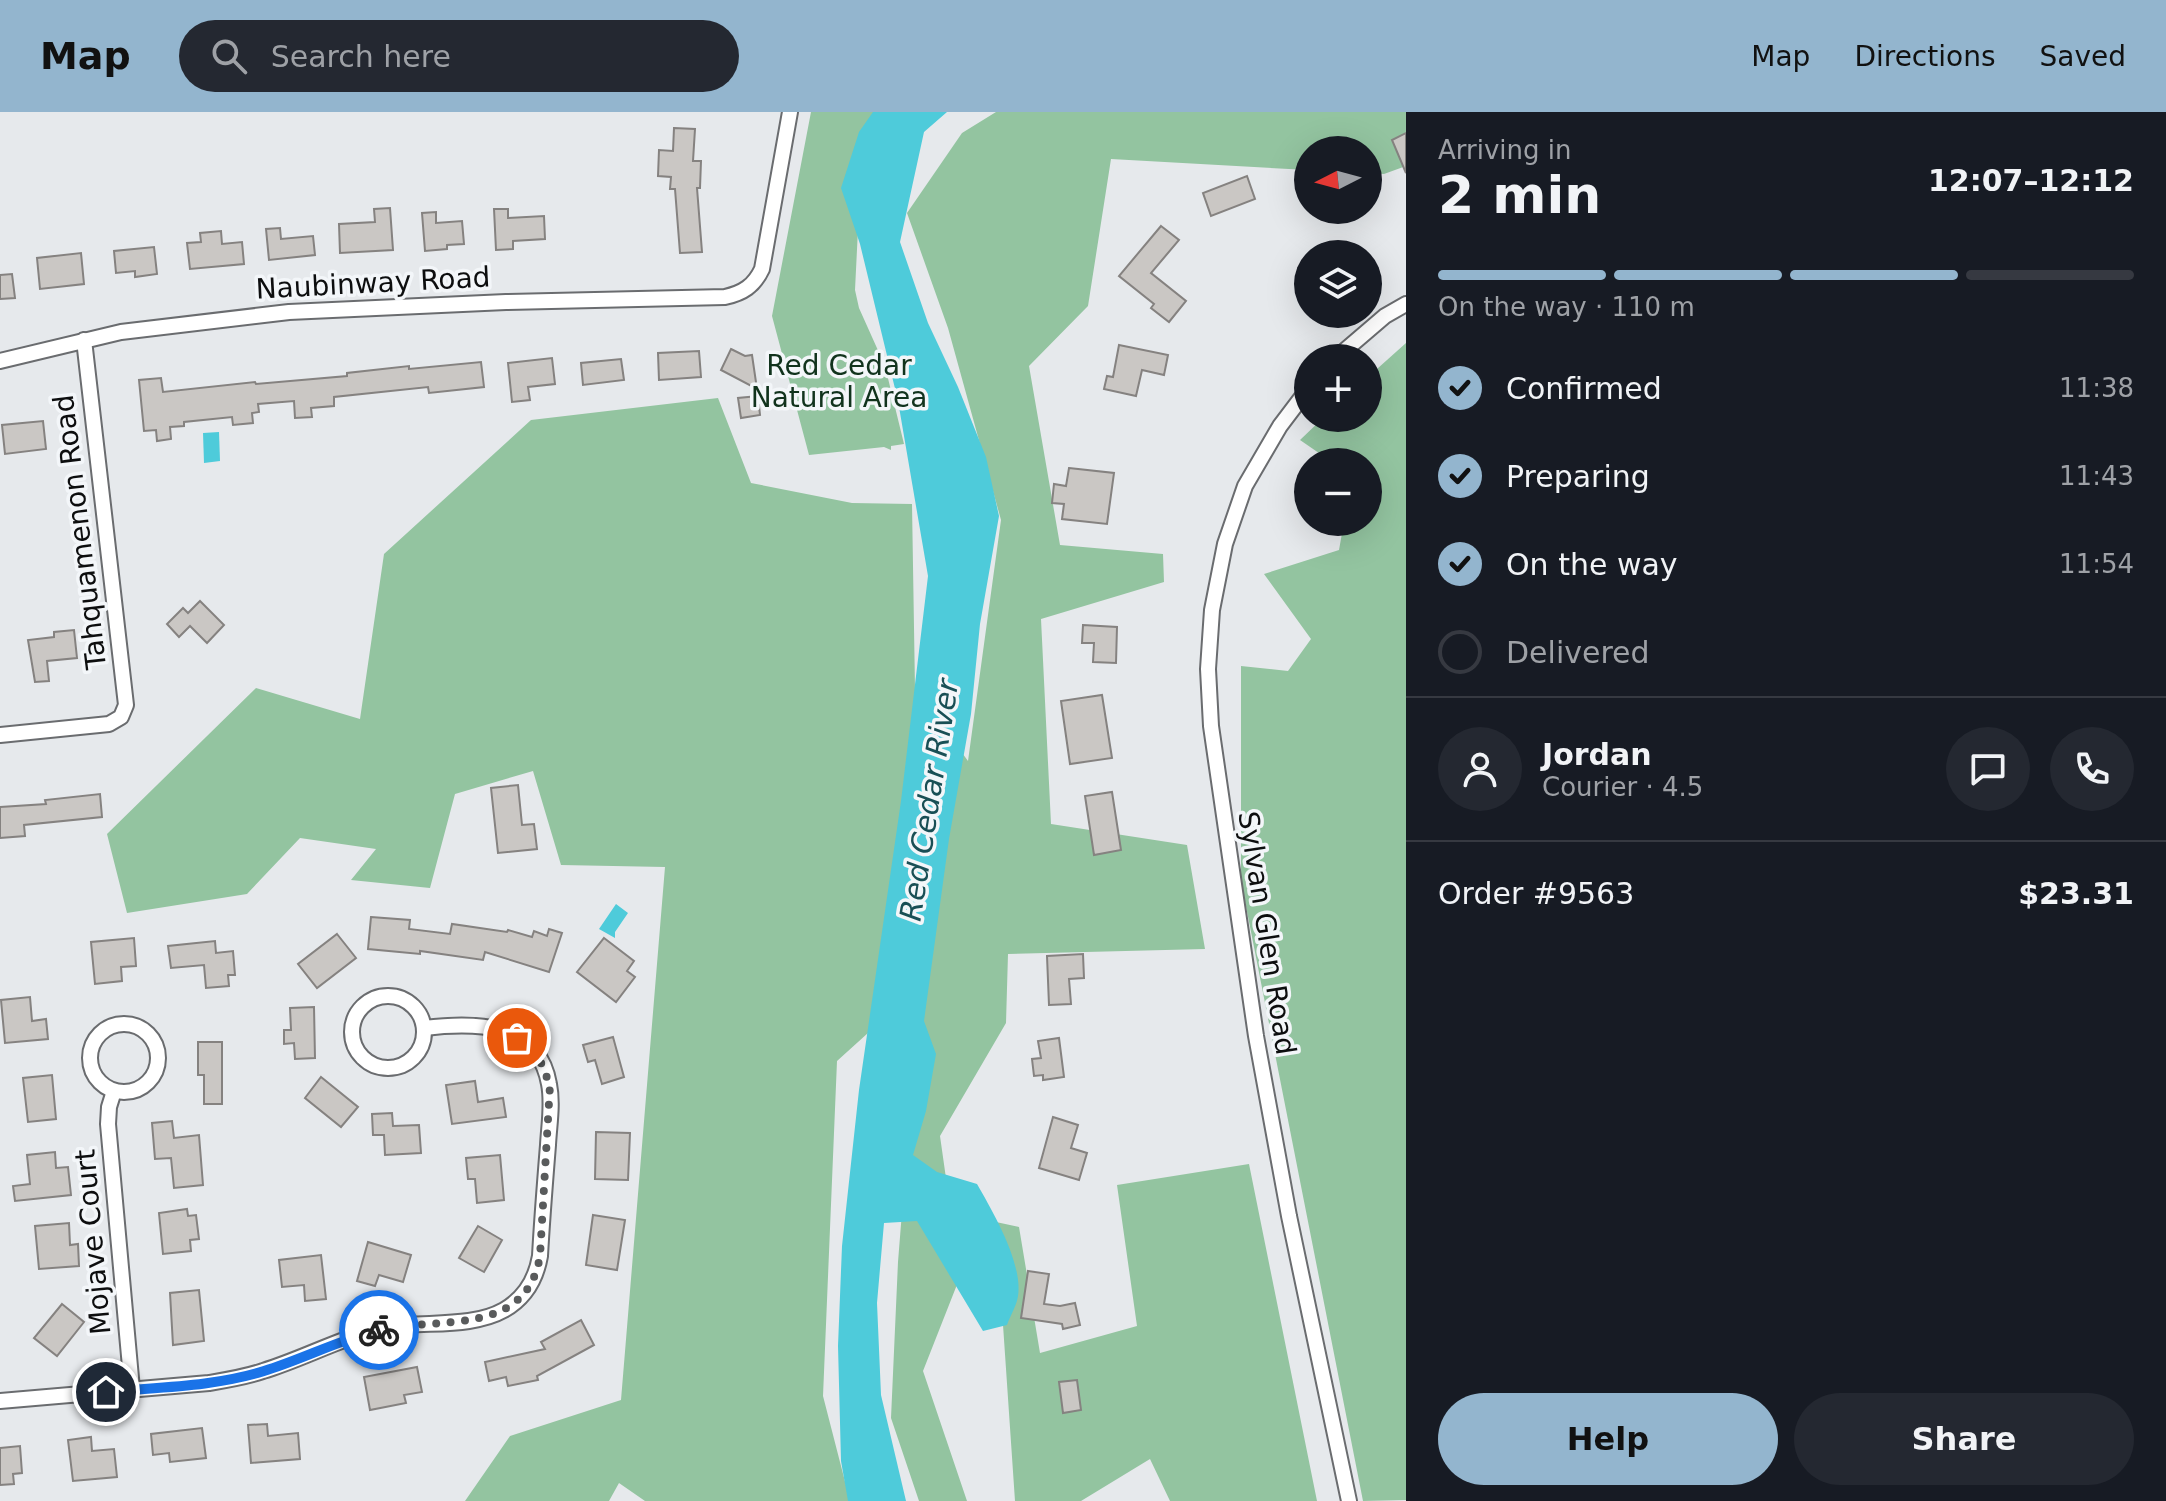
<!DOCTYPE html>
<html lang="en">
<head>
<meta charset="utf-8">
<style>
  :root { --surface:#171b24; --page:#242831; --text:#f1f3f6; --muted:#9ea1a6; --line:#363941; --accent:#93b5ce }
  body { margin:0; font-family:"DejaVu Sans",sans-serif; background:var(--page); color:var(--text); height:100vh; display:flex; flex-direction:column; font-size:30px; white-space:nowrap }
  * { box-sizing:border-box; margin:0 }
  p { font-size:26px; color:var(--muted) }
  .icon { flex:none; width:44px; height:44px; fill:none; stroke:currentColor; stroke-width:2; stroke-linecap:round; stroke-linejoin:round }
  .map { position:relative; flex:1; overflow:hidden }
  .panel { display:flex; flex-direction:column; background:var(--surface); width:760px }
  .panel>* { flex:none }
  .needle { width:52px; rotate:264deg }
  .controls { position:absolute; left:1294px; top:24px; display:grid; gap:16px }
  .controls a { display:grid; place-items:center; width:88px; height:88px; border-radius:50%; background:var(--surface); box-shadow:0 8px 32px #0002; font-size:40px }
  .pin { position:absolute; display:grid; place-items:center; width:68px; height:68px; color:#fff; margin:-34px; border:4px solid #fff; border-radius:50%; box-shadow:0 2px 8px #0007 }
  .courier { position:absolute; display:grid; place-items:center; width:80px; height:80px; margin:-40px; border:6px solid #1a73e8; border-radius:50%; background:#fff; color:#222; box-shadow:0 2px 10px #0007 }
  .summary em { font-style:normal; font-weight:700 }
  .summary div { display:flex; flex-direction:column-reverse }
  .summary { display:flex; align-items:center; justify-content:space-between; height:136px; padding:0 32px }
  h1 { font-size:52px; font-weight:700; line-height:60px }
  .bar { display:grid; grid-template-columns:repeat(4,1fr); gap:12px 8px; align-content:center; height:96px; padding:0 32px }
  .bar i { height:10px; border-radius:6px; background:var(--line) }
  .bar .selected { background:var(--accent) }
  .bar p { grid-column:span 4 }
  .line { display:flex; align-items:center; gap:20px; padding:0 32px; border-top:2px solid var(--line) }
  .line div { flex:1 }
  .round { display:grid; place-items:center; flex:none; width:84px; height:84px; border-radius:42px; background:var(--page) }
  ol { padding:0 32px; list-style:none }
  li { display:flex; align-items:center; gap:24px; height:88px }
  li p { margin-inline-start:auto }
  li .icon { padding:8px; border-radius:50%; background:var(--accent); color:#111; stroke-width:4 }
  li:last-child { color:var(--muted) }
  li i { width:44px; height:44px; border:4px solid var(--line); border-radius:50% }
  .primary-button { display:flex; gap:16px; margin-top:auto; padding:16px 32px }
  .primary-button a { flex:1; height:92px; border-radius:48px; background:var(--accent); color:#111; font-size:32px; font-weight:700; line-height:92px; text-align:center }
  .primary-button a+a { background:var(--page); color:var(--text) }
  header { display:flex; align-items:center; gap:48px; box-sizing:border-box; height:112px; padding:0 40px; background:var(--accent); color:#111 }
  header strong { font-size:38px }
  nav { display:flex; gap:44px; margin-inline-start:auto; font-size:28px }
  .search { width:560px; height:72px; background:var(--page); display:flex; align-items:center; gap:20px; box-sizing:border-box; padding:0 28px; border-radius:44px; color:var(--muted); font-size:30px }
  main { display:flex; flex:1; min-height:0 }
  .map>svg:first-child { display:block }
  .green { fill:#93c4a0 }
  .water { fill:#4ecbda }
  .building { fill:#cac7c4; stroke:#858280; stroke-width:2 }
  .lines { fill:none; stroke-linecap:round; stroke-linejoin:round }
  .street-casing { stroke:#6a6c6f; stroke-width:18 }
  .street { stroke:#fff; stroke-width:14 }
  .done { stroke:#595b5c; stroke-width:8; stroke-dasharray:0 14.4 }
  .route { stroke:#1a73e8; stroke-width:10 }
  .labels { text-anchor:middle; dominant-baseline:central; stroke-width:7; stroke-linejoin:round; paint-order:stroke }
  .street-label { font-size:28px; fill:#0d0e0f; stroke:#f3f6f9 }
  .park-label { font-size:28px; fill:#11331d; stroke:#f3f6f9 }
  .water-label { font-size:30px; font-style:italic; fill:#194f55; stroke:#f3f6f9 }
</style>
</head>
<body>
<header>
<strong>Map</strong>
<div class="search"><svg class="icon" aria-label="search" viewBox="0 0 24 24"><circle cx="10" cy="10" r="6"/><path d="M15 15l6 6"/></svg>Search here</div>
<nav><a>Map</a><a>Directions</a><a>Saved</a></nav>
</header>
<main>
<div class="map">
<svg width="1406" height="1389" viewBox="0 0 1406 1389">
  <rect width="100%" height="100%" fill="#e6e9ec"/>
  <!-- green -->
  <g class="green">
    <polygon points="811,0 885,0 863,16 855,178 859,196 885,254 904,332 891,334 891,338 884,335 809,343 772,204"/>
    <polygon points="996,0 1406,0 1406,54 1384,62 1368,61 1368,38 1308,38 1308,58 1111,47 1088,194 1029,254 1060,433 1163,442 1164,470 1041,507 1051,712 1187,733 1205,837 1008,842 1006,911 940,1024 960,1165 923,1259 967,1389 919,1389 891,1306 898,1150 920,874 837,949 823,1284 850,1389 645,1389 619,1371 609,1389 465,1389 510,1324 621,1288 665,755 561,753 533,659 455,682 430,776 351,768 376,737 300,726 247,782 127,801 107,722 256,576 360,607 384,442 531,308 718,286 751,371 852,391 912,392 915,577 968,649 1001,408 948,216 907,101 962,21"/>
    <polygon points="1406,231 1406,1388 1363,1389 1241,769 1241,554 1288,559 1311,527 1264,462 1339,438 1344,410 1368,410 1368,350 1332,350 1300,328 1323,306 1368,306 1368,265"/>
    <polygon points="1249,1052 1317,1389 1170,1389 1150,1347 1081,1389 1015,1389 996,1110 1019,1115 1040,1241 1137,1214 1117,1073"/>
  </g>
  <!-- water -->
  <g class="water">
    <path d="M873 0H947L924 20 900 130 928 211 958 275 986 345 999 404 980 512 971 602 949 727 924 909 936 942 926 999 913 1043 937 1060 977 1072C993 1100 1023 1151 1018 1184 1017 1193 1010 1204 1007 1213L983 1219 917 1109 884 1111 877 1191 881 1283 906 1389H848L841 1349 838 1234 842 1134 859 978 901 689 928 464 898 289 860 132 841 76 859 20Z"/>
    <polygon points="219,320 220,349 204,351 203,321"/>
    <polygon points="616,792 628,801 615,820 615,826 599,817"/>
  </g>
  <!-- building -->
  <g class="building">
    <polygon points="674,16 695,17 693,49 701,49 700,76 697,76 702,140 680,141 675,77 670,77 671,65 658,64 659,38 673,39"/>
    <polygon points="1406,21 1406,61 1392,28"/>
    <polygon points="1247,64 1255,87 1211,104 1203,81"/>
    <polygon points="390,96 393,138 340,141 339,112 375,110 374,97"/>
    <polygon points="494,97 508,97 508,106 544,104 545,127 513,129 513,137 496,138"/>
    <polygon points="436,100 436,111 462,109 464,132 447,133 447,137 425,139 422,101"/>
    <polygon points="1161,114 1179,128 1151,161 1186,189 1169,210 1151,196 1154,192 1119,164"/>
    <polygon points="280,116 281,127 313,124 315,143 269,148 266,117"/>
    <polygon points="221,119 222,132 242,130 244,152 190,157 187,131 201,130 200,121"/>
    <polygon points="154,135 157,162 135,165 135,159 116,161 114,139"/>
    <polygon points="81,141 84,172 40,177 37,146"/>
    <polygon points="12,162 15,186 0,187 0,163"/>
    <polygon points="1119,233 1168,243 1164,263 1142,258 1136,284 1104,277 1107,264 1113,265"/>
    <polygon points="731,237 745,244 752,243 757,277 721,258"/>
    <polygon points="699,239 701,265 659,268 658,241"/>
    <polygon points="552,246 555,272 528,275 530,288 512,290 508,251"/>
    <polygon points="621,247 624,268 583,273 581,251"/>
    <polygon points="481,250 484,275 429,281 428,275 334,285 334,294 311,296 312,305 295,306 294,289 258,292 259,300 252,301 253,311 233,313 232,305 184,310 184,314 170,315 171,327 157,329 156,318 144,319 139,268 161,266 163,280 255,270 256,272 347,264 347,261 409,254 409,257"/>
    <polygon points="758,284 760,303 741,306 738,286"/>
    <polygon points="43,309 46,337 5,342 2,313"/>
    <polygon points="1069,356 1114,361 1107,412 1062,407 1064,392 1052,391 1054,372 1066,374"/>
    <polygon points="200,489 224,513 207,531 190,514 179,525 167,512 183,496 188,501"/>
    <polygon points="1083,513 1117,515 1116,551 1093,550 1094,531 1082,531"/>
    <polygon points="74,518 77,546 47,549 49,569 35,570 28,528 54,525 54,520"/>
    <polygon points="1102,583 1112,646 1070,652 1061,589"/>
    <polygon points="518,673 522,713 534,712 537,737 498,741 491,676"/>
    <polygon points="1112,680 1121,738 1094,743 1085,684"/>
    <polygon points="100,682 102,705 24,713 25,724 0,726 0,695 46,692 45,688"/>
    <polygon points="371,805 410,808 409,817 450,822 452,812 507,820 508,818 532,825 534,819 547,824 549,817 562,821 549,860 485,840 483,848 420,839 420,842 368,837"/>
    <polygon points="337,822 356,846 317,876 298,852"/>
    <polygon points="134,826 136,854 121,855 122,869 95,872 91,830"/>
    <polygon points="604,826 634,849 627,859 635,865 616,890 577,860"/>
    <polygon points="215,829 216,841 233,839 235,863 228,863 229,874 206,876 204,853 171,856 168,834"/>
    <polygon points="1083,842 1084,866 1069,867 1071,892 1049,893 1047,844"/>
    <polygon points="30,885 32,909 46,907 48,927 5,931 1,888"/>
    <polygon points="314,895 315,946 295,947 294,931 284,932 284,918 291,918 290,896"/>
    <polygon points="613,925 624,965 602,972 595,948 588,950 583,933"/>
    <polygon points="1059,926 1064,965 1043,968 1043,963 1034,964 1032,947 1041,946 1038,929"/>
    <polygon points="198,930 222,930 222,992 204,992 204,963 198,963"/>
    <polygon points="52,963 56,1007 28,1010 23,966"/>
    <polygon points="321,965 358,995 341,1015 305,986"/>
    <polygon points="475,969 478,990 503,986 506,1005 452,1012 446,973"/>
    <polygon points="392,1001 393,1014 419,1013 421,1041 385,1043 384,1023 373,1023 372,1002"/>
    <polygon points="1053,1005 1078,1013 1071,1036 1087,1041 1079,1068 1039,1056"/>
    <polygon points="172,1009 174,1026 199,1023 203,1073 174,1076 171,1046 155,1047 152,1011"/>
    <polygon points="596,1020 630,1021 628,1068 595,1067"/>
    <polygon points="55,1040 56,1056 68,1055 71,1083 15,1089 13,1074 30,1072 27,1043"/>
    <polygon points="500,1043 504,1088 477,1091 475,1067 468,1067 466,1046"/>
    <polygon points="187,1097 188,1104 196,1103 199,1127 190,1128 191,1139 163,1142 159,1101"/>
    <polygon points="593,1103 625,1108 617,1158 586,1153"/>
    <polygon points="69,1111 70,1133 78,1132 79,1154 39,1157 35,1114"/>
    <polygon points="478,1114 502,1128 484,1160 459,1146"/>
    <polygon points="368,1130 411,1143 403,1170 379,1163 375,1174 357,1169"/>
    <polygon points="321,1143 326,1187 305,1189 304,1173 282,1175 279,1148"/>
    <polygon points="1028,1159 1049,1162 1044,1192 1060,1194 1075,1191 1080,1213 1063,1217 1062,1212 1021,1206"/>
    <polygon points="199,1178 204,1229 173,1233 170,1181"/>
    <polygon points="62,1192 84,1210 57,1244 34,1226"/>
    <polygon points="581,1208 594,1233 537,1264 538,1268 508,1274 506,1265 489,1269 485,1250 545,1237 541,1230"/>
    <polygon points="417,1255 422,1280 404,1283 406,1291 370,1298 364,1265"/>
    <polygon points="1077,1268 1081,1298 1063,1301 1059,1270"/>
    <polygon points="267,1312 268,1324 298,1321 300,1347 251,1351 248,1313"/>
    <polygon points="202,1316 206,1346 170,1350 169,1341 153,1343 151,1322"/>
    <polygon points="91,1325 92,1339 114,1337 117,1365 73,1369 68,1328"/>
    <polygon points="20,1334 22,1361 13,1362 14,1372 0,1373 0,1336"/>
  </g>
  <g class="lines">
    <defs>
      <g id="street">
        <polyline points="1336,246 1385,204 1406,192"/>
        <path d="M0 249 121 220 289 200 506 190 725 185C743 181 754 174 762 157L790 0"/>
        <polyline points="1308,277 1280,314 1245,374 1225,432 1212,498 1208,557 1211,614 1256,924 1289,1104 1349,1389"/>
        <polyline points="0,623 109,612 121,605 126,593 84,228"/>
        <circle cx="388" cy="920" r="36"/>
        <circle cx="124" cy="946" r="34"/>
        <polyline points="114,979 109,995 108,1012 132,1277"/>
        <path d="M0 1289 209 1271C227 1268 246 1265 263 1259 306 1246 345 1223 390 1215 426 1209 472 1216 504 1198 525 1186 536 1167 540 1144 542 1107 545 1070 548 1033 549 1013 553 992 549 972 538 909 473 910 424 916"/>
      </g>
    </defs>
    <!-- street casing -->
    <use href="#street" class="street-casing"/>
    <!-- street -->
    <use href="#street" class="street"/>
  </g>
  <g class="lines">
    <!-- done -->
    <path class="done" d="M379 1218C439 1204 526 1226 540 1144L550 973 539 946 517 926"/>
    <!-- route -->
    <path class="route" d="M106 1280C158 1275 213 1275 264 1259 303 1247 339 1228 379 1218"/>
  </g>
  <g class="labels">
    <!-- street labels -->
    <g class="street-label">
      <text transform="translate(373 171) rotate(-3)">Naubinway Road</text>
      <text transform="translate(80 420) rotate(-97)">Tahquamenon Road</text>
      <text transform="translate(1267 821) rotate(81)">Sylvan Glen Road</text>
      <text transform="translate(93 1130) rotate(-95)">Mojave Court</text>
    </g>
    <!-- park labels -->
    <g class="park-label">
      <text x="839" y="253">Red Cedar<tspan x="839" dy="32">Natural Area</tspan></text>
    </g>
    <!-- water labels -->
    <g class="water-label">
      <text transform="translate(929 688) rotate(-81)">Red Cedar River</text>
    </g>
  </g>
</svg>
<div class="controls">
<a><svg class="needle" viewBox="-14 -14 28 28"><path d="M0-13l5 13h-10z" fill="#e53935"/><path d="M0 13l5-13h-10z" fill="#9ea1a6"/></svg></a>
<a><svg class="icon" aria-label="layers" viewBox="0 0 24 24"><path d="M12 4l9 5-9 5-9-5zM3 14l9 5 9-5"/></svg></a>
<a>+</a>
<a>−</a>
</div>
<div class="pin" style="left:517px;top:926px;background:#ea580c"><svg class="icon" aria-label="bag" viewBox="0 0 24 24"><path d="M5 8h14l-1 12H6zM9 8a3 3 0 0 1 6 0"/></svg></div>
<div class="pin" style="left:106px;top:1280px;background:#1f2937"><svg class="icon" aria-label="home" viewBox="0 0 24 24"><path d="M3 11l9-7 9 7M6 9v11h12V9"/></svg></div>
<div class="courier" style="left:379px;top:1218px"><svg class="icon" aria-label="bike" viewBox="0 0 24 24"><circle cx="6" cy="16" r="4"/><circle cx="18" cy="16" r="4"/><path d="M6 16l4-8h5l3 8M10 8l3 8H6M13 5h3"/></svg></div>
</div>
<section class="panel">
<div class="summary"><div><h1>2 min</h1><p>Arriving in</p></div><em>12:07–12:12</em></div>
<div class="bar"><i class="selected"></i><i class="selected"></i><i class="selected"></i><i></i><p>On the way · 110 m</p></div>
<ol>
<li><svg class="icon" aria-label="check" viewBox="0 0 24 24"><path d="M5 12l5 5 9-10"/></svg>Confirmed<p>11:38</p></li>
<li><svg class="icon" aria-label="check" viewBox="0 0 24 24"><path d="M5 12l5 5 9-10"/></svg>Preparing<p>11:43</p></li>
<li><svg class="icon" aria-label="check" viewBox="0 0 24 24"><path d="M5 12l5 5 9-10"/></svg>On the way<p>11:54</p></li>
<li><i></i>Delivered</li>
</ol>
<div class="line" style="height:144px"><a class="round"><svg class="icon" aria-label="person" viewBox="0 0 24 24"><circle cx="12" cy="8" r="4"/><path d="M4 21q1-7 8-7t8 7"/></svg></a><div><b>Jordan</b><p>Courier · 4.5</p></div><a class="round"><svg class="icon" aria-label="chat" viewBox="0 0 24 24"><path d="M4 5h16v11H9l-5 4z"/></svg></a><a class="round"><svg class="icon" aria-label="phone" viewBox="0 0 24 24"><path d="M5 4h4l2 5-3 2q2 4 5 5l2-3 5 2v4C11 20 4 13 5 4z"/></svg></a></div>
<div class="line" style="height:104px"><div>Order #9563</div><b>$23.31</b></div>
<div class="primary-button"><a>Help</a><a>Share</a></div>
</section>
</main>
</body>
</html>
